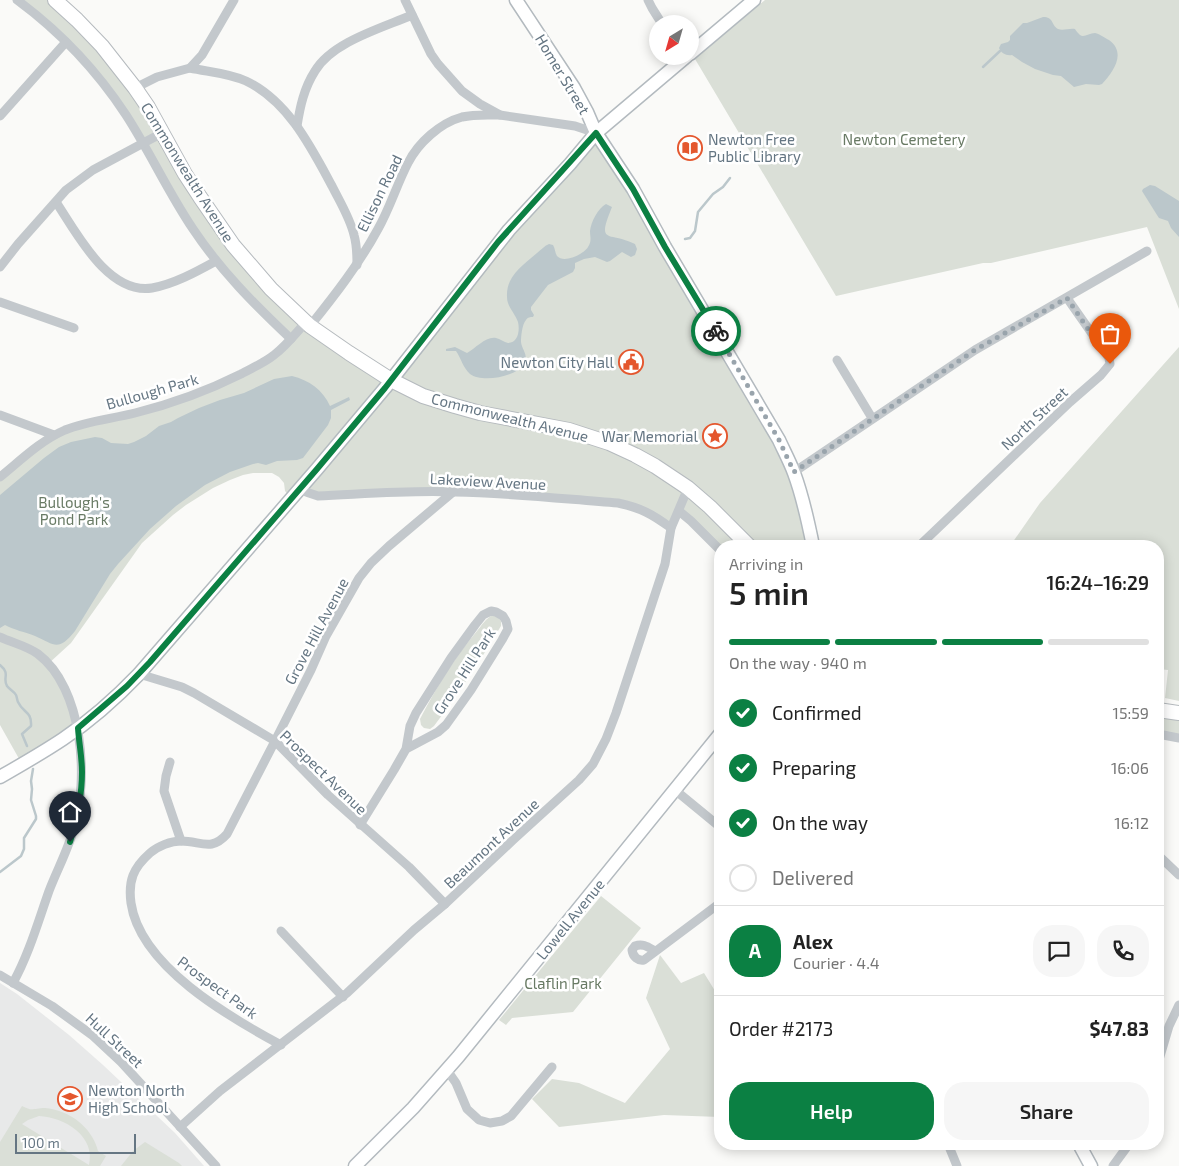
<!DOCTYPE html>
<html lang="en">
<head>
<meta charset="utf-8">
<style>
  :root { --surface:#fff; --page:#f6f6f6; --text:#222; --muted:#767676; --line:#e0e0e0; --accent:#0b8043 }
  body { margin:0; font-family:"Exo 2",sans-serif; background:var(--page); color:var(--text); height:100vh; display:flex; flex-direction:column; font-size:19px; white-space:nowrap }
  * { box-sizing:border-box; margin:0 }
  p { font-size:16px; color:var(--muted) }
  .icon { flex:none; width:28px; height:28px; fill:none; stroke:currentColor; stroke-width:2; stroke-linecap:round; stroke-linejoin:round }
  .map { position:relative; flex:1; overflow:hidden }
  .sheet { position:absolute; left:714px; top:540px; width:450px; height:610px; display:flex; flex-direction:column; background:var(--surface); border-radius:20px; box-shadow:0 2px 12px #0003 }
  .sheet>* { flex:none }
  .needle { width:32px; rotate:217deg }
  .fabs { position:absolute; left:649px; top:15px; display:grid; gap:10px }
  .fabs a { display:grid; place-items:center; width:50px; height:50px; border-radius:50%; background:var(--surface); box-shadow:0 2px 12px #0003; font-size:25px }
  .scale { position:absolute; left:15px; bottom:12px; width:121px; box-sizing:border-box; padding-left:5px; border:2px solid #657683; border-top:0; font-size:14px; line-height:18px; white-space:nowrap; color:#657683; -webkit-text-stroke:4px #fff; paint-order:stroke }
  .pin { position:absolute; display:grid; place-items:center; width:42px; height:42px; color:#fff; margin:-51px -21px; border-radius:50% 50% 50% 0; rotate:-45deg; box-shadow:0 0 5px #0007 }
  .pin .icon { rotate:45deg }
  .courier { position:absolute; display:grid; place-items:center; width:50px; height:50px; margin:-25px; border:4px solid #0b8043; border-radius:50%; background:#fff; color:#222; box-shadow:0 1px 6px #0007 }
  .summary em { font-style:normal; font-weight:600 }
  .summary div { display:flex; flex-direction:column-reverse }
  .summary { display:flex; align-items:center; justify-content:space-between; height:85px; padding:0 15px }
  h1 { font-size:32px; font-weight:600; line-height:38px }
  .bar { display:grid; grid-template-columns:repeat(4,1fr); gap:8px 5px; align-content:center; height:60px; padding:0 15px }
  .bar i { height:6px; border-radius:4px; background:var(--line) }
  .bar .selected { background:var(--accent) }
  .bar p { grid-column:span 4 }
  .line { display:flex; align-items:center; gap:12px; padding:0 15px; border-top:1px solid var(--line) }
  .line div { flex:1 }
  .round { display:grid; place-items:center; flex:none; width:52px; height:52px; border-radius:20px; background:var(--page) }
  ol { padding:0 15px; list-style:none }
  li { display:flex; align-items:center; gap:15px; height:55px }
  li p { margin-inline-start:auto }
  li .icon { padding:5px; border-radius:50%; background:var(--accent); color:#fff; stroke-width:4 }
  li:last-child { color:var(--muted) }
  li i { width:28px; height:28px; border:2px solid var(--line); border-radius:50% }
  .primary-button { display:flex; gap:10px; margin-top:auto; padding:10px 15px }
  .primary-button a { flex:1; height:58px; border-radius:20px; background:var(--accent); color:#fff; font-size:20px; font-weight:600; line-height:58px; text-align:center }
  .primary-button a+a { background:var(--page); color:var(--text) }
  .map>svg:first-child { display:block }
  .built { fill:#e8e9e9 }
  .green { fill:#dadfd7; fill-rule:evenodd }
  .water { fill:#bbc7cb }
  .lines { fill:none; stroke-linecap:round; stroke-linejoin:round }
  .stream { stroke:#bbc7cb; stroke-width:2.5 }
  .secondary-casing { stroke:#b3babf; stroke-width:15 }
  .primary-casing { stroke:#b5babe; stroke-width:16 }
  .street { stroke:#c3c8cc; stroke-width:9 }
  .secondary { stroke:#fff; stroke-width:12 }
  .primary { stroke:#fff; stroke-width:14 }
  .done { stroke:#99a4ac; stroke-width:5; stroke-dasharray:0 9 }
  .route { stroke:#0b8043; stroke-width:6 }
  .labels { text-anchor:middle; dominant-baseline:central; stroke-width:5; stroke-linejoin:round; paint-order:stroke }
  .street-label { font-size:15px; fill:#657683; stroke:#fff }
  .poi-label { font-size:15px; fill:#657683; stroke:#fff; text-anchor:start }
  .park-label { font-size:15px; fill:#687a64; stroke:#fff }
</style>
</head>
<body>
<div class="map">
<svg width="1179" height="1166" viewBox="0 0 1179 1166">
  <rect width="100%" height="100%" fill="#fafaf8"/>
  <!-- built -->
  <polygon class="built" points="0,983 17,994 69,1035 103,1065 175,1133 204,1166 0,1166"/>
  <!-- green -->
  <g class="green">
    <polygon points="17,0 55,0 77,20 162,133 271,289 391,380 596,133 779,440 813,546 720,546 679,512 671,528 632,506 511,494 309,493 291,498 285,491 284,483 279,477 272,473 253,473 243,475 230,480 213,488 186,505 173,515 142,543 71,643 48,664 57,675 78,728 22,764 0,725 0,477 58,433 135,413 236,376 291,339 216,261 143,143 86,63"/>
    <polygon points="765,0 1179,0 1179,309 1147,227 991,263 983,263 836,296 695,59"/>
    <polygon points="1179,347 1179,701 1165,698 1168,670 1158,669 1158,546 1010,546 1040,503"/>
    <path d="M493 615C499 617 502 619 501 626 480 661 458 694 434 726L430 729 424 728 421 725 420 719C436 688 454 658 477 631 482 625 486 618 493 615Z"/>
    <polygon points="1158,710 1179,713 1179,738 1158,734"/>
    <polygon points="601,896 641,928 573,1012 512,1018 506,1025 499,1020"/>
    <polygon points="660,955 681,983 704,973 720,999 720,1117 664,1115 559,1127 532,1099 552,1079 579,1083 625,1103 670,1049 646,998"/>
    <path d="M22 1106C33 1112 33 1108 45 1108 69 1110 92 1127 98 1151L106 1156 100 1166H0V1142ZM39 1116C64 1117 96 1136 89 1165L22 1124 28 1120Z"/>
    <polygon points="145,1142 179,1163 182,1166 121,1166 133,1151"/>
  </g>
  <!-- water -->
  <g class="water">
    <path d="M1043 17C1054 17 1051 25 1058 29 1063 31 1069 28 1075 29 1076 31 1078 33 1080 35 1084 38 1089 33 1095 33 1100 34 1105 38 1109 40 1127 53 1113 72 1102 84L1099 85 1086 84 1074 87 1061 76 1053 75 1035 69 1022 62 1012 55C1006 56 1001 53 999 48L1001 44 1008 42 1010 40V36L1023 23H1027Z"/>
    <polygon points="1150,185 1155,186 1179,201 1179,237 1171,228 1168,221 1159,218 1157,215 1142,191 1143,189"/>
    <path d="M606 204 612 207C596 246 609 231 635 244L637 249 635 255 631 257 622 252 610 261 607 262 595 257 584 259 575 263V268L573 272 548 285 531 307V310L534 315 533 317C530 317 528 317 526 320 522 324 521 337 521 342 522 350 529 355 524 364 516 377 482 383 470 374 463 368 461 358 456 351H446V349L455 347 467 353C476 348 486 336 496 338 500 339 504 342 508 343 518 343 520 331 518 322 515 313 507 307 507 297 506 276 522 266 537 253 541 250 544 246 549 244L553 245C555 248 555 253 557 256 564 264 584 254 588 247 592 241 590 237 590 231 591 222 598 208 606 204Z"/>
    <path d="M292 376C309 380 323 390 330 406L349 397 350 400 331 410V418L328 425 303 458 297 460 277 461 266 465 258 463 253 464 230 472 205 485 176 506 150 529 118 564 110 574 75 631C58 652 55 645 35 636 25 632 14 630 5 625L0 628V495L44 458 59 447 71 442 95 437 102 438 111 443 128 444 134 442 146 436 159 426 171 422 178 418 199 408 220 400 244 393 274 379Z"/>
  </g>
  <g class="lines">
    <!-- stream -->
    <g class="stream">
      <polyline points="983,67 1000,51"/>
      <polyline points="685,239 690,238 695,231 698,212 713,194 723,187 730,178"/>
      <path d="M0 665C11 674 2 678 7 686 10 690 14 691 16 695 17 697 17 700 18 702 23 713 32 711 31 726L22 734 27 746"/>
      <polyline points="0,872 21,856 24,849 24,838 36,819 36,816 31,800 32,789 31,781 33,769"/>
    </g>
    <defs>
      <g id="secondary">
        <path d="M516 0 574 88 587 112 596 133 633 189 665 247 779 440C784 451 790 462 794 473 803 497 808 521 813 546"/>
        <polyline points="690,54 754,0"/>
        <path d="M0 777C21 765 42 753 63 739 90 721 116 698 139 674L317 469 385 388 509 230 570 164 596 133 687 56"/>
        <polyline points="1079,1144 1091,1166"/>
        <polyline points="355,1166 413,1108 458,1057 720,734"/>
      </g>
      <g id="primary">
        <polyline points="55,0 77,20 102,46 135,88 148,107 185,174 200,197 233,245 271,289 310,326 349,353 391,380 423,396 455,406 480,413 569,430 609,443 635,455 655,466 688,488 710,507 749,546"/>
        <polyline points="1158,710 1179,713"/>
      </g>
    </defs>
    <!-- secondary casing -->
    <use href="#secondary" class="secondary-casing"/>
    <!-- primary casing -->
    <use href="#primary" class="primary-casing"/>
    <!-- street -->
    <g class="street">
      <path d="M17 0C59 31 97 71 126 115 150 152 168 192 193 229 221 271 254 304 291 339"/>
      <polyline points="405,0 431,54 438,64 462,91 480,104 500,115 575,126 596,133"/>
      <polyline points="648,0 652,8 662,24"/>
      <path d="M190 68C209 72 228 73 246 81 288 101 311 147 332 186 340 202 350 218 354 235 357 245 357 255 357 265"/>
      <polyline points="135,88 157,77 190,68 202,55 234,0"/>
      <polyline points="0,116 66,42"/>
      <path d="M297 126C300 107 304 88 315 71 332 42 382 28 412 15"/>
      <path d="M56 202C76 232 108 295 152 288 174 284 196 272 216 261"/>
      <polyline points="0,267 18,244 66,190 93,170 162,133"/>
      <polyline points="0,302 74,328"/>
      <path d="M310 326C335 295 359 264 378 229 390 208 397 184 408 163 418 143 440 123 462 117 475 114 487 115 500 115"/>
      <polyline points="837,360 872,418"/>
      <polyline points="0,415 54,435"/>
      <polyline points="794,472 975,350 1147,251"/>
      <path d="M0 477C21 460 40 441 65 430 87 421 111 419 135 413 171 404 207 391 241 374 252 368 264 363 274 355 286 346 296 333 306 322"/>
      <path d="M299 489 309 493 318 496C364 494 409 490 455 492 509 493 564 499 618 503 641 508 652 514 671 528"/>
      <polyline points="679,511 691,521 720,550"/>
      <polyline points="919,546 1070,402 1101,375 1110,364 1109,358 1067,298"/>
      <path d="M0 637C13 643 27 646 38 654 83 688 89 778 74 828 68 850 57 870 49 891 38 922 29 954 13 983"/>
      <polyline points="139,674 182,687 194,693 275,741 328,795 409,867 445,904"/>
      <polyline points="1158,734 1179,738"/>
      <polyline points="170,762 166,776 164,791 181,841"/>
      <polyline points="675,790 720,827"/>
      <polyline points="360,825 394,770 406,749 438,732 446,725 471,690 502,640 508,629 506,621 503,616 496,612 491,611 483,615 475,625 451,658 416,713 410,726 406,749"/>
      <polyline points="1158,855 1179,875"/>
      <polyline points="281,931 343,997"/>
      <path d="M655 951C648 947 643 943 635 946L632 950C633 957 638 961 644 960L720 903"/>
      <polyline points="0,975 52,1006 92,1035 121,1062 216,1166"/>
      <path d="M281 1045C229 1017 140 966 131 903 128 881 133 868 150 853 158 846 171 841 181 841 201 841 211 852 227 834L275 741 311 670 326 636 359 578 371 563 389 546 453 492"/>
      <polyline points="1158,1063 1169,1026 1179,1005"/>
      <polyline points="447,1070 456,1083 467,1109 479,1120 490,1123 502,1121 511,1116 552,1067"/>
      <polyline points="180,1127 220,1091 347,993 414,930 445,904 513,840 579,780 593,764 606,739 616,713 665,564 671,528 688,488"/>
      <polyline points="948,1144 957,1166"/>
      <polyline points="1113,1166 1129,1144"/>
    </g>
    <!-- secondary -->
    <use href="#secondary" class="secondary"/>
    <!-- primary -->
    <use href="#primary" class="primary"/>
  </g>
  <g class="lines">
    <!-- done -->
    <polyline class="done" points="716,331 779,440 794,472 975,350 1067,298 1090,332 1109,358 1110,364"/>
    <!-- route -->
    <path class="route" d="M70 842C77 819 82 795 82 772 82 757 79 743 78 728L127 686 150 662 317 469 385 388 498 242 596 133 633 189 665 247 716 331"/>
  </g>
  <!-- icons -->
  <defs>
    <symbol id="library-ring" viewBox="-11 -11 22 22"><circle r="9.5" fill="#fff" stroke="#e4572e" stroke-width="1.5"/><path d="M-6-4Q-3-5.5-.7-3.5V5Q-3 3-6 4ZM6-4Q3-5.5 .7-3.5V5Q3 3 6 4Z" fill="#e4572e"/></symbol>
    <symbol id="civic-ring" viewBox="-11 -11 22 22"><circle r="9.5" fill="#fff" stroke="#e4572e" stroke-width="1.5"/><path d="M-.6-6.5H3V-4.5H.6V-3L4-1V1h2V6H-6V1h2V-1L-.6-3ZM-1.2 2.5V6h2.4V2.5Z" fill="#e4572e"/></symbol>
    <symbol id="sight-ring" viewBox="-11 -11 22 22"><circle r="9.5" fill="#fff" stroke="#e4572e" stroke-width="1.5"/><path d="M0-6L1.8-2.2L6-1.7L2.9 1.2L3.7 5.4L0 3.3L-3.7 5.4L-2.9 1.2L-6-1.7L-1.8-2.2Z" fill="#e4572e"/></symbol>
    <symbol id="school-ring" viewBox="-11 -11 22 22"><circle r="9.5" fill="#fff" stroke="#e4572e" stroke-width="1.5"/><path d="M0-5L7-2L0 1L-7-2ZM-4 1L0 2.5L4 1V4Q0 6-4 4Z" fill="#e4572e"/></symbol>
  </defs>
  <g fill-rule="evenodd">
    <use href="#library-ring" x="676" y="134" width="28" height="28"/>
    <use href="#civic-ring" x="617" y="348" width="28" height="28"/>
    <use href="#sight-ring" x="701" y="422" width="28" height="28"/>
    <use href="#school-ring" x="56" y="1085" width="28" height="28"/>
  </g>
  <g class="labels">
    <!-- street labels -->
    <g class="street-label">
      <text transform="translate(563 74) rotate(59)">Homer Street</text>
      <text transform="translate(188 172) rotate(58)">Commonwealth Avenue</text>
      <text transform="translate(379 193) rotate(-64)">Ellison Road</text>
      <text transform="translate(152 391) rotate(-16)">Bullough Park</text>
      <text transform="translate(510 417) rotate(14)">Commonwealth Avenue</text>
      <text transform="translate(1034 418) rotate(-43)">North Street</text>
      <text transform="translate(488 481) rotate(3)">Lakeview Avenue</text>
      <text transform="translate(316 631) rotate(-62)">Grove Hill Avenue</text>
      <text transform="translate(464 671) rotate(-57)">Grove Hill Park</text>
      <text transform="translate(324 772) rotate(44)">Prospect Avenue</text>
      <text transform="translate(491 843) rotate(-43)">Beaumont Avenue</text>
      <text transform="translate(570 919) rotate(-51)">Lowell Avenue</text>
      <text transform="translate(218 987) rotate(36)">Prospect Park</text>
      <text transform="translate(115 1040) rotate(43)">Hull Street</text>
    </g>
    <!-- poi labels -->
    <g class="poi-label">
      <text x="708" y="139">Newton Free<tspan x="708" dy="17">Public Library</tspan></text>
      <text x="614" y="362" text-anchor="end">Newton City Hall</text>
      <text x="698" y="436" text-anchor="end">War Memorial</text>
      <text x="88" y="1090">Newton North<tspan x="88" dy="17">High School</tspan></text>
    </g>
    <!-- park labels -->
    <g class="park-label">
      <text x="904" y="139">Newton Cemetery</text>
      <text x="74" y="502">Bullough's<tspan x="74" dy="17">Pond Park</tspan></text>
      <text x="563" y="983">Claflin Park</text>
    </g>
  </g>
</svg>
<div class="fabs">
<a><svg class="needle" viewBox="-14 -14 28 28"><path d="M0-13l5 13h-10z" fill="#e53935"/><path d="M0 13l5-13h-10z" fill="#767676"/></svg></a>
</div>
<div class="scale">100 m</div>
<div class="pin" style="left:1110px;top:364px;background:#ea580c"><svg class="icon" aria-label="bag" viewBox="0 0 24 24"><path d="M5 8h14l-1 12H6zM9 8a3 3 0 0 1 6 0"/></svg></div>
<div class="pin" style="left:70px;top:842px;background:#1f2937"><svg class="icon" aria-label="home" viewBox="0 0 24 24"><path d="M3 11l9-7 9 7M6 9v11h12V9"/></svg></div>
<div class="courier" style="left:716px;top:331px"><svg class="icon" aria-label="bike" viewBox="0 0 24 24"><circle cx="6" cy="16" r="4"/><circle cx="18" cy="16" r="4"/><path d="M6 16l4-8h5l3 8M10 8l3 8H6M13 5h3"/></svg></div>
<section class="sheet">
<div class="summary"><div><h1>5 min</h1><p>Arriving in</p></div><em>16:24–16:29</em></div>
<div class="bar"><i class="selected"></i><i class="selected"></i><i class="selected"></i><i></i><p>On the way · 940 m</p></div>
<ol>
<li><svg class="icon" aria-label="check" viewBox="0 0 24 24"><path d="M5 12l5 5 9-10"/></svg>Confirmed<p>15:59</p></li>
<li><svg class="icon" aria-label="check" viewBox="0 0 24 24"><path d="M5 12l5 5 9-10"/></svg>Preparing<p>16:06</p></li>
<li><svg class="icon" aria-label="check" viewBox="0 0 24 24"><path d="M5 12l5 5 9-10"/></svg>On the way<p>16:12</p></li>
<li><i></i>Delivered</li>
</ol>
<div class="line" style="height:90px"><b class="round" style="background:var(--accent);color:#fff">A</b><div><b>Alex</b><p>Courier · 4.4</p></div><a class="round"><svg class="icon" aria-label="chat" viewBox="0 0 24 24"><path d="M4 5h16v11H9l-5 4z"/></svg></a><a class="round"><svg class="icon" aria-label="phone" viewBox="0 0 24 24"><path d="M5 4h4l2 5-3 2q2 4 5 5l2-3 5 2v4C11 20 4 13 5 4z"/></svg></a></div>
<div class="line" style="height:65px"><div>Order #2173</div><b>$47.83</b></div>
<div class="primary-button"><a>Help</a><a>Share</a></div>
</section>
</div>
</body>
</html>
